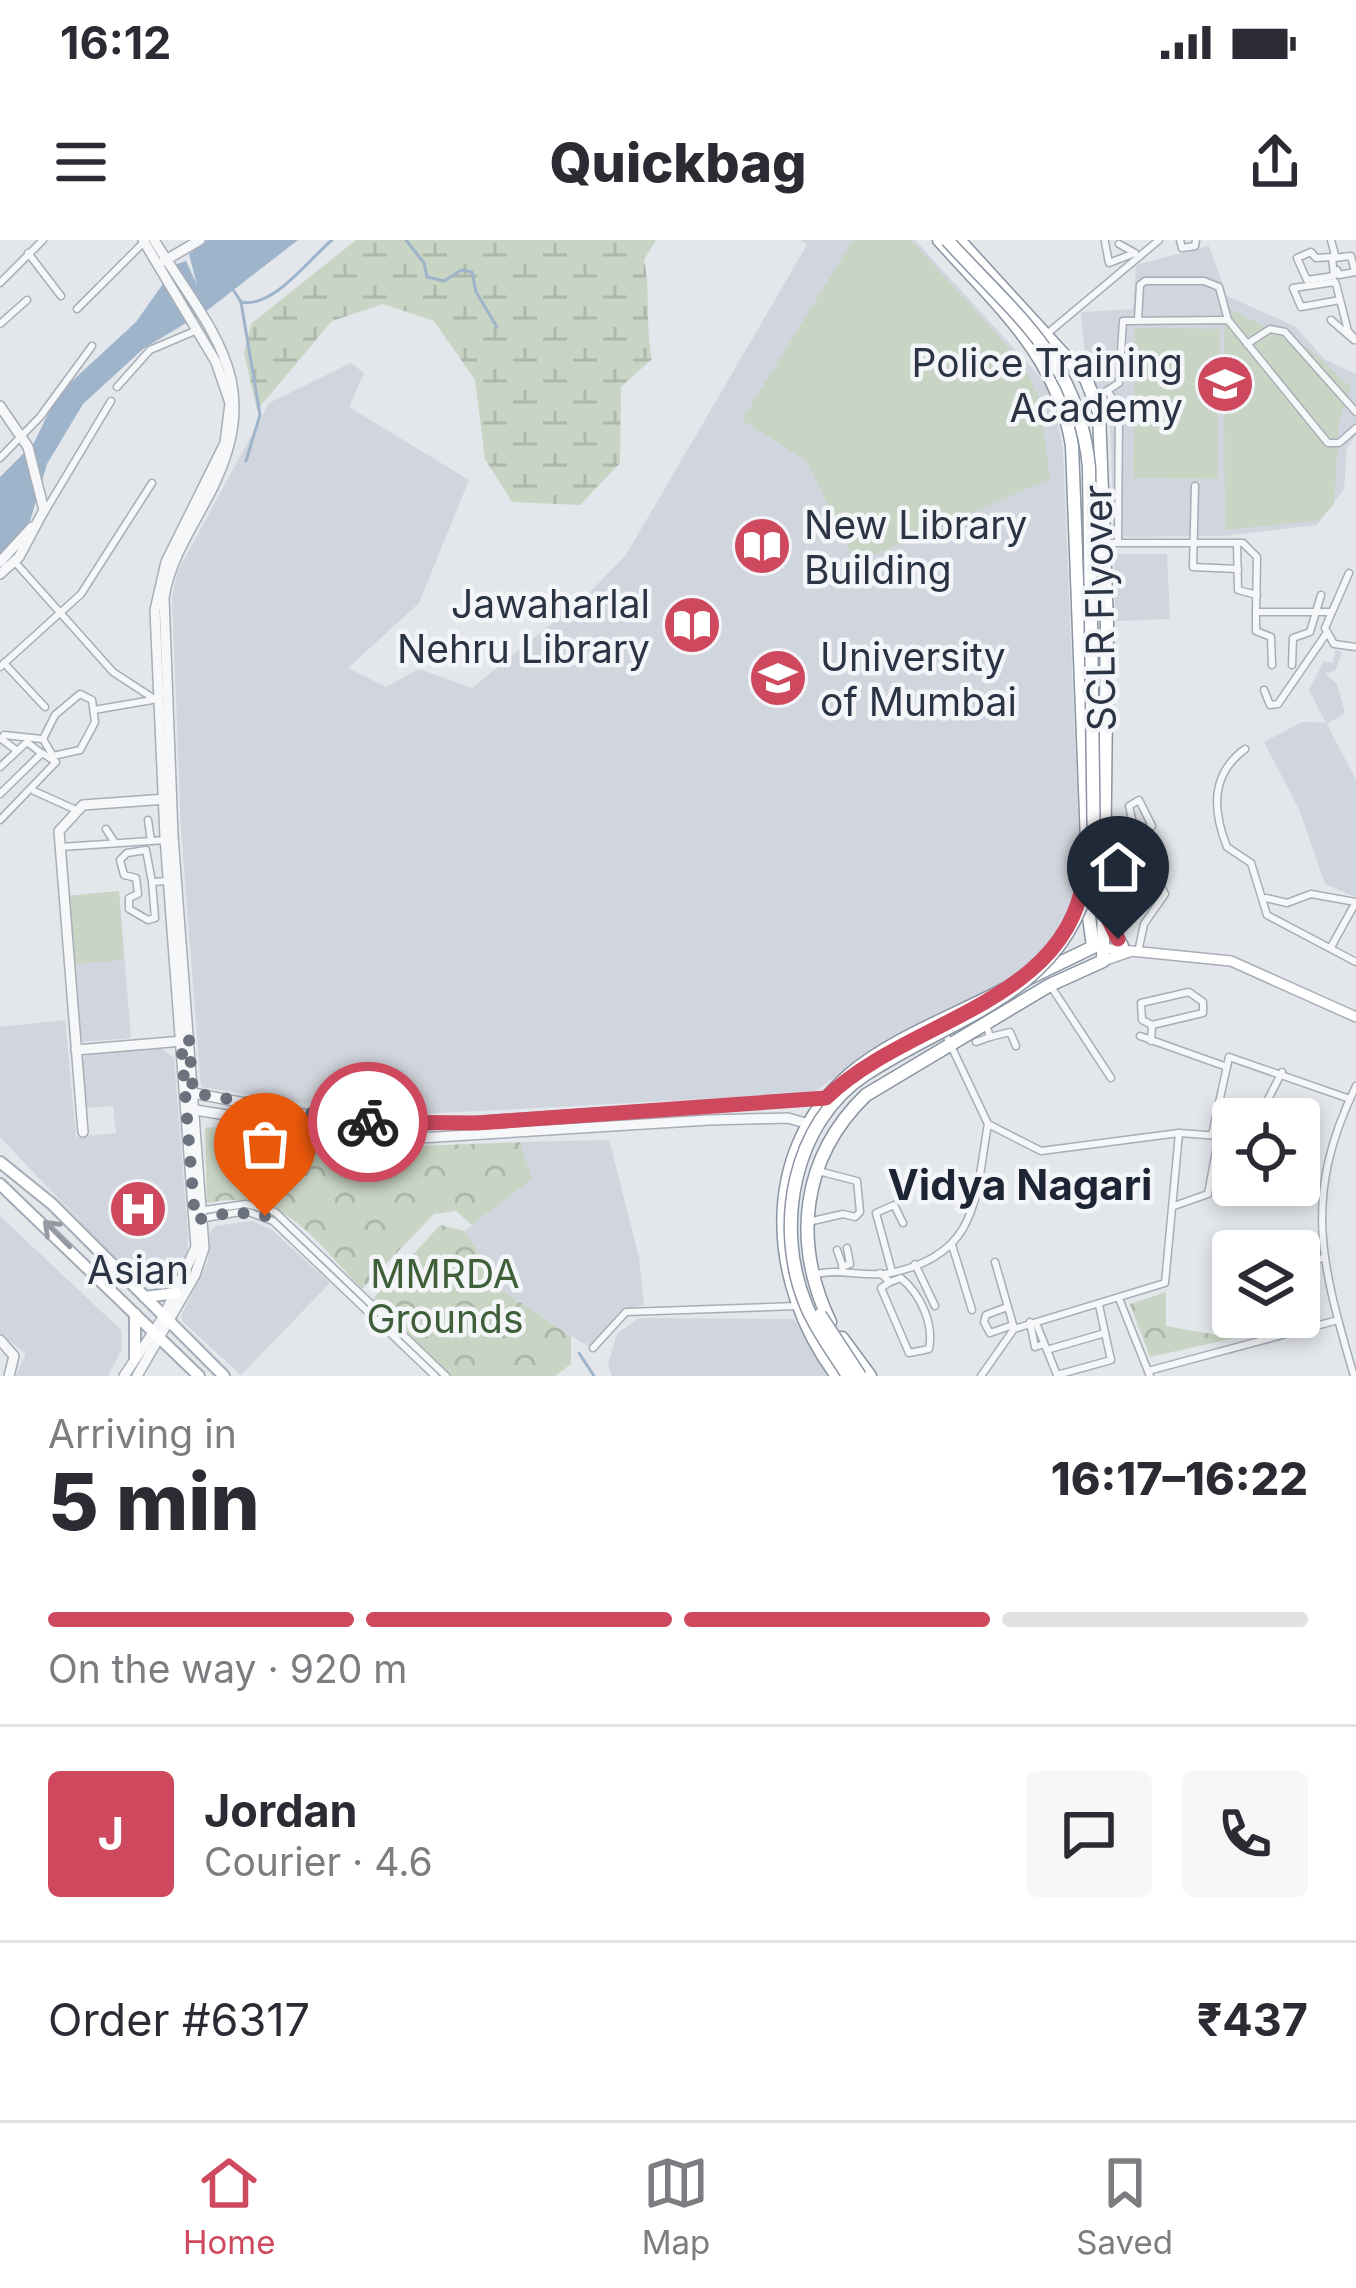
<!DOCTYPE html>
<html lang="en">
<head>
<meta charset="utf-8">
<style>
  :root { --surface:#fff; --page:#f7f7f7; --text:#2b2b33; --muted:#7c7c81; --line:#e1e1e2; --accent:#cf495e }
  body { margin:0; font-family:Inter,sans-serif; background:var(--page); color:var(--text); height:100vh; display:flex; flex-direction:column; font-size:45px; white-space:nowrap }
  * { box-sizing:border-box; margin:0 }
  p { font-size:39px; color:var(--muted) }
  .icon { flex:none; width:66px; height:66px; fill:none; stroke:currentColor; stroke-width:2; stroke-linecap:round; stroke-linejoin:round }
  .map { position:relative; height:1136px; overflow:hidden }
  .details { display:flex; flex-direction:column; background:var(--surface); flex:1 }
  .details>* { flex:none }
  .tools { position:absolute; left:1212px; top:858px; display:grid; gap:24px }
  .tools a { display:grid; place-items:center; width:108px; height:108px; border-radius:12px; background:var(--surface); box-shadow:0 6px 18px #0003; font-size:60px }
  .pin { position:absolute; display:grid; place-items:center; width:102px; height:102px; color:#fff; margin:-123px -51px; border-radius:50% 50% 50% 0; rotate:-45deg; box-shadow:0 0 12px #0007 }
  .pin .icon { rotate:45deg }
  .courier { position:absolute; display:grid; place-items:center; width:120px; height:120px; margin:-60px; border:9px solid #cf495e; border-radius:50%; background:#fff; color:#222; box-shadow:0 3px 15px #0007 }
  .headline em { font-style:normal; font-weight:800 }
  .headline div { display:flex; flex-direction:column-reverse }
  .headline { display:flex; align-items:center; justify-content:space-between; height:204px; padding:0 48px }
  h1 { font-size:78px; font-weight:800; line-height:90px }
  .bar { display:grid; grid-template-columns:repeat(4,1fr); gap:18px 12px; align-content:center; height:144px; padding:0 48px }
  .bar i { height:15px; border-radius:9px; background:var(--line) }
  .bar .active { background:var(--accent) }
  .bar p { grid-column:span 4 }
  .line { display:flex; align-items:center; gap:30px; padding:0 48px; border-top:3px solid var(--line) }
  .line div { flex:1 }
  .round { display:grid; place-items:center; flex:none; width:126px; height:126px; border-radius:12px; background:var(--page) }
  .status { display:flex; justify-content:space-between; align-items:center; height:84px; padding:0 60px; background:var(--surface); direction:ltr }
  .status svg { height:33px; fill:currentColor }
  header { display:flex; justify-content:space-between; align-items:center; height:156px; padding:0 48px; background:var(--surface); font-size:54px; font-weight:800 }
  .tab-bar { display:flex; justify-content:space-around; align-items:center; height:168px; border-top:3px solid var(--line); background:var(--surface); font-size:33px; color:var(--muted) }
  .tab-bar a { display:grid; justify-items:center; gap:6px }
  .tab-bar .active { color:var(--accent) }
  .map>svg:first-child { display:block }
  .built { fill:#d1d5dd }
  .wetland { fill:url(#wetland-marsh) }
  .park { fill:url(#park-crowns) }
  .pitch { fill:#c9d5c4 }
  .water { fill:#9eb4cb }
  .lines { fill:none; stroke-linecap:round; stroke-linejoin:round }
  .stream { stroke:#9eb4cb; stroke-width:3 }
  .minor-casing { stroke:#a8adb6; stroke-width:9 }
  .tertiary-casing { stroke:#a8adb6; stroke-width:12 }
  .secondary-casing { stroke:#a8adb6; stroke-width:12 }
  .primary-casing { stroke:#a2abb7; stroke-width:14 }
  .trunk-casing { stroke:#8a94a2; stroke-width:15 }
  .minor { stroke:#f6f7f9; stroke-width:6 }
  .tertiary { stroke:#f6f7f9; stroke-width:9 }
  .secondary { stroke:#fff; stroke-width:9 }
  .primary { stroke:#fff; stroke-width:10 }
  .trunk { stroke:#fff; stroke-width:12 }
  .trunk-bridge-casing { stroke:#8a94a2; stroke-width:15; stroke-linecap:butt }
  .trunk-bridge { stroke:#fff; stroke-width:12 }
  .oneway { stroke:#959aa2 }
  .done { stroke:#6b727e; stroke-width:12; stroke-dasharray:0 21.6 }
  .route { stroke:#cf495e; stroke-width:15 }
  .labels { text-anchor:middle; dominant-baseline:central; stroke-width:9; stroke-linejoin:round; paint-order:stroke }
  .poi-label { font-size:39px; fill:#2b3444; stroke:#f3f5f8; text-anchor:end }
  .street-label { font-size:39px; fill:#2b3444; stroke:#f3f5f8 }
  .park-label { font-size:39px; fill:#3f5f38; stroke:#f3f5f8 }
  .neighbourhood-label { font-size:42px; font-weight:bold; fill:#1d2535; stroke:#f3f5f8 }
</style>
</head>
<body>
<div class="status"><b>16:12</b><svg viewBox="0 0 49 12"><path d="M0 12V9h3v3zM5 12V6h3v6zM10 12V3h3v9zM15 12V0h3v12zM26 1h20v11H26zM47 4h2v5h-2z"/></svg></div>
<header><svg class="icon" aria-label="menu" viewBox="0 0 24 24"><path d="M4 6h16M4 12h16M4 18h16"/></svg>Quickbag<svg class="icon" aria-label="share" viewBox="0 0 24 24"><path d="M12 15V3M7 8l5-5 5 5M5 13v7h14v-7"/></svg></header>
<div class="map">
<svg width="1356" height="1136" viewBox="0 0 1356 1136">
  <defs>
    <pattern id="wetland-marsh" width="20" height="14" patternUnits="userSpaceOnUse" patternTransform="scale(3)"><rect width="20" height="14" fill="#c9d5c4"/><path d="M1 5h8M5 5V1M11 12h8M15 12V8" fill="none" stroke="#adb7aa"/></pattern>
    <pattern id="park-crowns" width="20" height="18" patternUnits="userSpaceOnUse" patternTransform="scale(3)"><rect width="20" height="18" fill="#c9d5c4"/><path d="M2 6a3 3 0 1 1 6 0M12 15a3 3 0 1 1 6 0" fill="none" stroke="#adb7aa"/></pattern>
  </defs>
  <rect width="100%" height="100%" fill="#e3e6eb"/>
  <!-- built -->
  <g class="built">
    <polygon points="801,0 915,0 1052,150 1063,210 1079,596 1073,672 1052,707 1029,729 878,805 813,853 385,876 201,847 181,590 172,356 177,333 269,163 351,123 364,133 349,167 469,240 419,363 348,428 386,447 419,429 472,448 588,354 626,315 807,5"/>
    <polygon points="1209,6 1227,56 1296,87 1324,119 1356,134 1356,195 1347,208 1344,249 1317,285 1224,296 1114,297 1110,182 1086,128 1081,72 1133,69 1136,25"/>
    <polygon points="1114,314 1167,314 1170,379 1115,381"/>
    <polygon points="1336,410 1342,412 1335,431 1325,433 1337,444 1345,473 1327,484 1356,540 1356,657 1325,644 1299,569 1264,502 1302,482 1326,483 1309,450 1324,421 1332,423"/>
    <polygon points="119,651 131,798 80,802 68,656"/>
    <polygon points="65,780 76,897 116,893 113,866 85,868 82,819 88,814 159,807 174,818 188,994 187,1021 163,1043 144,1045 133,1037 0,897 0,787"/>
    <polygon points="609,900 639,1017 644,1065 622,1070 589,1107 503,1051 465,991 531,939 520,902"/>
    <polygon points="0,976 121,1090 122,1109 108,1136 15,1136 26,1114 0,1093"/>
    <polygon points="252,981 272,990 330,1043 241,1135 182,1081 182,1074 208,1021 210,992 216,986"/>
    <polygon points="639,1078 794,1079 834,1136 612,1136 608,1125 617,1094"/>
  </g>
  <!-- wetland -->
  <path class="wetland" d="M356 0H656L644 20C651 53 645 83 652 119L621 147 620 223 580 265 512 262 485 219 475 140 434 81 383 64 332 81 257 170 244 113 251 84Z"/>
  <!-- park -->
  <g class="park">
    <path d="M231 885 393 907 520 902 532 939 472 985 456 971 434 974 362 1049C313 999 284 947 207 963L205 888Z"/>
    <polygon points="440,985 465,991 503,1051 571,1096 571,1124 555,1136 451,1136 373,1059"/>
    <polygon points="1166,1052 1166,1086 1234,1098 1150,1117 1130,1064"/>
  </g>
  <!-- pitch -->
  <g class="pitch">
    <polygon points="853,0 911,0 1021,121 1039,157 1050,239 855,323 807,221 742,180"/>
    <polygon points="1224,66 1307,107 1351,147 1339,182 1334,264 1319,280 1225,290"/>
    <polygon points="1135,88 1220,89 1217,239 1133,238"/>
    <polygon points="119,651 124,720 74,724 68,656"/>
  </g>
  <!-- water -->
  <polygon class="water" points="207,0 298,0 209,69 143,109 83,164 47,224 28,288 0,320 0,237 34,203 57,155 136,82 177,24 186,21 197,45 189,14"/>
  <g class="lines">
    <!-- stream -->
    <g class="stream">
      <polyline points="406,0 424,23 427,37 444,41 461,30 472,32 476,52 497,87"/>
      <path d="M234 51 241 62C273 69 309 19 332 0"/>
      <polyline points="241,62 260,175 246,221"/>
      <polyline points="579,1113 594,1136"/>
    </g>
    <defs>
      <g id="minor">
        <polyline points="1180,0 1182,8 1195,6 1196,0"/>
        <polyline points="1331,0 1335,15"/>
        <polyline points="1105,2 1109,23 1135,13"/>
        <polyline points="1119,4 1135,13"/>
        <polygon points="1311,12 1316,18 1332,17 1334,36 1307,40 1297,18"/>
        <polyline points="28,13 61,56"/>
        <polyline points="1334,18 1351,16 1355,32 1339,35 1337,30"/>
        <polyline points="0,43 43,0"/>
        <polyline points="1340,60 1301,67 1293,48 1335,42 1336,44 1348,91 1356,100"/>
        <polyline points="77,69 146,0"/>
        <polyline points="1138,80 1140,45 1145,41 1204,41 1219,47 1228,80"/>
        <polyline points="1331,80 1354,100"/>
        <polyline points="0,84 27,60"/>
        <polyline points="1048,93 1159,0"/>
        <polyline points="1247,104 1270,89 1285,92 1356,172"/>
        <polyline points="117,147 150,110 197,90"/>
        <polyline points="1109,153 1119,170 1118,302"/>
        <polyline points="1094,159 1119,143 1123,81 1228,80 1328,203 1339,203 1356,188"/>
        <polyline points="0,218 40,177 92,106"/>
        <polyline points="1195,246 1193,327 1238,329"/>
        <polyline points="44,273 111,161"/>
        <polyline points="1106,303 1243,303 1257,317 1256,372 1331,372"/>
        <polyline points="1237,303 1238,350 1257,355"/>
        <polyline points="15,322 113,432 159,462"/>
        <polyline points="1349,333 1325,388 1334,404 1356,407"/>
        <polyline points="1256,372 1256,391 1271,397 1272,425"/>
        <polyline points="4,423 45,467"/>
        <polyline points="1292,425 1293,398 1310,392 1321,355"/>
        <polyline points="0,427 81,354 152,243"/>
        <polyline points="1264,450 1270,465 1278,464 1326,394"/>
        <polygon points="80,454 92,460 95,482 80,510 53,516 43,499 55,475"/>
        <polyline points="94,470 152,460"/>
        <polyline points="4,495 42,499"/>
        <polyline points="0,498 16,510"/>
        <path d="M1245 509C1211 534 1212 569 1227 607L1251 623 1267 675 1356 722"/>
        <polyline points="0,527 27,502 41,513"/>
        <polyline points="34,551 74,569"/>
        <polyline points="0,554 42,513 56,522 0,580"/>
        <polyline points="148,580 151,601"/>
        <polyline points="106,589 115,603"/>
        <path d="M1107 601C1122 596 1137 591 1152 586L1139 560 1129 566 1135 592"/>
        <polyline points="61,607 165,600"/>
        <polyline points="152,642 155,678 148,680 129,669 129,658 138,654 136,638 124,635 120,620 127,613 146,610 152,642 168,641"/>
        <polyline points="1111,642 1115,671"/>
        <polyline points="1266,658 1287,663 1311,654 1356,662 1331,707"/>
        <polyline points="1105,675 1127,663 1125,641 1117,638"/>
        <polyline points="1111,684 1136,667 1135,639 1155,635 1165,654 1144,684 1138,712"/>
        <polyline points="1052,748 1111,838"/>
        <polyline points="987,787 990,797 1010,792 1016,806"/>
        <polyline points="944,791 988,884 1041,911 1179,893"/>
        <polyline points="1140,796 1227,827"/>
        <polyline points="1151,801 1152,785 1142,780 1141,763 1189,752 1203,762 1203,773 1152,785"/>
        <polyline points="976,802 990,797"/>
        <polyline points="1258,879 1282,832"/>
        <polyline points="1212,895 1229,817 1350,859"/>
        <polyline points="1174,966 1208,954 1219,895"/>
        <polyline points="198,971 246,964 275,972 446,1136"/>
        <polyline points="199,979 246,971 273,981 435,1136"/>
        <polyline points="808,982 843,974 855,977 860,972 857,941 818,931"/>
        <polyline points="952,1005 972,1070"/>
        <polyline points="837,1010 843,1027"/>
        <polyline points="995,1022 1014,1088"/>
        <polyline points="1299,1023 1324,1018"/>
        <polyline points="915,1024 935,1066"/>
        <polyline points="842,1027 850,1024 847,1008"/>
        <polyline points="892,1032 876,973 894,965 903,983"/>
        <path d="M880 1033 890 1042 901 1038C921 1055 934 1084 929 1109L909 1113 881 1048 890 1042"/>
        <path d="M816 1034C841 1028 866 1038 891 1033 980 1014 975 957 988 884"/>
        <polyline points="1120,1061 1150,1136"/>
        <polyline points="1099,1065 1105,1093"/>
        <polyline points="1007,1067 986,1075 984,1082 990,1093 1013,1085"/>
        <polyline points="1030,1082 1035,1107 1041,1105"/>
        <polyline points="1036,1083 1057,1135 1111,1120 1105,1093 1050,1109"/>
        <polyline points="593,1108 626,1072 797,1066"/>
        <polyline points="1148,1131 1338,1080"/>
        <polyline points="981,1136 1014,1089 1165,1043 1179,893 1233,897"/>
        <path d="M1354 1136C1321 1023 1302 957 1356 846"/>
      </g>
      <g id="tertiary">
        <polyline points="164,21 200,0"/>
        <polyline points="0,166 28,207 44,270 19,317 0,334"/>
        <polyline points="0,322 32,287"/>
        <polyline points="76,810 183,801"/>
        <polyline points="193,853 307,875 424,885 826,858"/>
        <polyline points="195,870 347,894 420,898 709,880 788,878 809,884"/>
        <polyline points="83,892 59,591 83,565 166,559"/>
        <polyline points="0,1100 14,1116 9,1136"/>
        <polyline points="124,1136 164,1076 196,1007 165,597 155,370 166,322 225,203 230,163 216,122 143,0"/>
        <path d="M137 1136 195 1035 204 1008 173 596 164 358C169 322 192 287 209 255 267 142 214 97 154 0"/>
      </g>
      <g id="secondary">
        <polyline points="1101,708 1231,721 1356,777"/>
        <polyline points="1103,721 1132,711"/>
      </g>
      <g id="primary">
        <polyline points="0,922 52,964 224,1136"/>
        <polyline points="0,944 199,1136"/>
        <polyline points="145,1057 176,1053"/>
        <polyline points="135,1118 135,1074"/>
      </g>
      <g id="trunk">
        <path d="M939 0C997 65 1058 116 1072 206L1087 602 1084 639 1093 707 1027 739"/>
        <polyline points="1104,673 1122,706"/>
        <path d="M830 1082C792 1002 801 918 866 855L1050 745 1103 721 1107 384 1099 172 1086 139 959 0"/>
        <polyline points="842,1098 870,1136"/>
        <path d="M837 1136C769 1046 758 914 849 835 891 799 954 776 1003 750"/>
      </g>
    </defs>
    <!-- minor casing -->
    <use href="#minor" class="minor-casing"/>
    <!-- tertiary casing -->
    <use href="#tertiary" class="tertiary-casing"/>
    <!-- secondary casing -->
    <use href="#secondary" class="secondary-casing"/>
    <!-- primary casing -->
    <use href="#primary" class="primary-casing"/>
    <!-- trunk casing -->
    <use href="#trunk" class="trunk-casing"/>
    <!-- minor -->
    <use href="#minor" class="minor"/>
    <!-- tertiary -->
    <use href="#tertiary" class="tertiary"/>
    <!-- secondary -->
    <use href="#secondary" class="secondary"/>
    <!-- primary -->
    <use href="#primary" class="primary"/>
    <!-- trunk -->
    <use href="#trunk" class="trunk"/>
    <defs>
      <g id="trunk-bridge">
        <polyline points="820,1075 860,1136"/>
        <path d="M848 1136C834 1113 816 1090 806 1065 774 988 792 882 866 834 965 770 1073 752 1094 618L1089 227C1078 119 1016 76 947 0"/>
      </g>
    </defs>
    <!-- trunk-bridge casing -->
    <use href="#trunk-bridge" class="trunk-bridge-casing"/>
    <!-- trunk-bridge -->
    <use href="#trunk-bridge" class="trunk-bridge"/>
  </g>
  <!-- one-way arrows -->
  <defs><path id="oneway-shaft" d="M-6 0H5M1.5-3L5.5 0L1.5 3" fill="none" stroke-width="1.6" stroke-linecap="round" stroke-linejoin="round" transform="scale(3)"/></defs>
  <use class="oneway" href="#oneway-shaft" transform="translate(57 994) rotate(-135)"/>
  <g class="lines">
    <!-- done -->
    <polyline class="done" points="265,976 233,972 195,980 181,801 189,800 193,853 368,882"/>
    <!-- route -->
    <path class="route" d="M368 882 477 883 826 858C905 780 1067 764 1084 637H1106L1102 666 1118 699"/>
  </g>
  <!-- icons -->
  <defs>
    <symbol id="university-disc" viewBox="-11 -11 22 22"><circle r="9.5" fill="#cf495e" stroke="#f3f5f8"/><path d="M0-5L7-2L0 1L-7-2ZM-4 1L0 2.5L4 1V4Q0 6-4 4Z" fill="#fff"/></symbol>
    <symbol id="library-disc" viewBox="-11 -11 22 22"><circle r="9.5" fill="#cf495e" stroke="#f3f5f8"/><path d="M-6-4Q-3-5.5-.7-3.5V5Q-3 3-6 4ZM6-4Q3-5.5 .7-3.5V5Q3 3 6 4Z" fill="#fff"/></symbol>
    <symbol id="hospital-disc" viewBox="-11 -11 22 22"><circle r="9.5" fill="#cf495e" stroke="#f3f5f8"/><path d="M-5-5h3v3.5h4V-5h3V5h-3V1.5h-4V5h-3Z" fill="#fff"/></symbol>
  </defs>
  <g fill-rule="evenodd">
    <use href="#university-disc" x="1192" y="111" width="66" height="66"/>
    <use href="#library-disc" x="729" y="273" width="66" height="66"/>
    <use href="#library-disc" x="659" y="352" width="66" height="66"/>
    <use href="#university-disc" x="745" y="405" width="66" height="66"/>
    <use href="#hospital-disc" x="105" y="936" width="66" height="66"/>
  </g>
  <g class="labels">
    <!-- poi labels -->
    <g class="poi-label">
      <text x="1183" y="122">Police Training<tspan x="1183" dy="45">Academy</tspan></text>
      <text x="804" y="284" text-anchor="start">New Library<tspan x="804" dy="45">Building</tspan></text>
      <text x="650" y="363">Jawaharlal<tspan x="650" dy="45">Nehru Library</tspan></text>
      <text x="820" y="416" text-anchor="start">University<tspan x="820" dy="45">of Mumbai</tspan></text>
      <text x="138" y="1029" text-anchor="middle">Asian</text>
    </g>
    <!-- street labels -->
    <g class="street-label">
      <text transform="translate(1099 368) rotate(-91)">SCLR Flyover</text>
    </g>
    <!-- park labels -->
    <g class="park-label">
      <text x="445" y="1033">MMRDA<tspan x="445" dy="45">Grounds</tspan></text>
    </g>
    <!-- neighbourhood labels -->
    <g class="neighbourhood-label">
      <text x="1020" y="944">Vidya Nagari</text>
    </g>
  </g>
</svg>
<div class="tools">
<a><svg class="icon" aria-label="locate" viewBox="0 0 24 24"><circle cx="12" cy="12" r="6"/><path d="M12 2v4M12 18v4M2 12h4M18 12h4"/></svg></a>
<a><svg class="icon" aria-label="layers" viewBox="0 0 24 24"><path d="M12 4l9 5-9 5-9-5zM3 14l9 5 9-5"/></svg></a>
</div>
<div class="pin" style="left:265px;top:976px;background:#ea580c"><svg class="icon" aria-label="bag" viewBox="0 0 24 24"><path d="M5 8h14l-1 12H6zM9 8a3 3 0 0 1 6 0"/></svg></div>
<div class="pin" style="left:1118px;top:699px;background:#1f2937"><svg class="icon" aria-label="home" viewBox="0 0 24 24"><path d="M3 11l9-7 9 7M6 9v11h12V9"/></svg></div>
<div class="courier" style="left:368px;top:882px"><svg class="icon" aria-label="bike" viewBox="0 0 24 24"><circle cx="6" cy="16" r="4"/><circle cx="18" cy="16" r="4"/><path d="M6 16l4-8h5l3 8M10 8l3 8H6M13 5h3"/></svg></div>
</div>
<section class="details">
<div class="headline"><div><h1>5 min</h1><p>Arriving in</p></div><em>16:17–16:22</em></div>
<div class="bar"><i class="active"></i><i class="active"></i><i class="active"></i><i></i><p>On the way · 920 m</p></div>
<div class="line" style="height:216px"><b class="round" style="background:var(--accent);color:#fff">J</b><div><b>Jordan</b><p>Courier · 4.6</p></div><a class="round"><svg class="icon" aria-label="chat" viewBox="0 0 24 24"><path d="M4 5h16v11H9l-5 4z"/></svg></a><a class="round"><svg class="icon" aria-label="phone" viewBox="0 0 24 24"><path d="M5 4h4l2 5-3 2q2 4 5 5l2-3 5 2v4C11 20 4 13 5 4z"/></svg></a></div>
<div class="line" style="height:156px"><div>Order #6317</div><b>₹437</b></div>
</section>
<nav class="tab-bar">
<a class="active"><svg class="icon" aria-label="home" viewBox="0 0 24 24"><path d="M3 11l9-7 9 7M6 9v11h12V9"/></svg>Home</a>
<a><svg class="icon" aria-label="map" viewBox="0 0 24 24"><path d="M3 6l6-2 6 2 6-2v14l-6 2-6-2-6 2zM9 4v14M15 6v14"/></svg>Map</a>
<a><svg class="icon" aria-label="saved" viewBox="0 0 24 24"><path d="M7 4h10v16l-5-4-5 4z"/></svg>Saved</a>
</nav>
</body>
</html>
